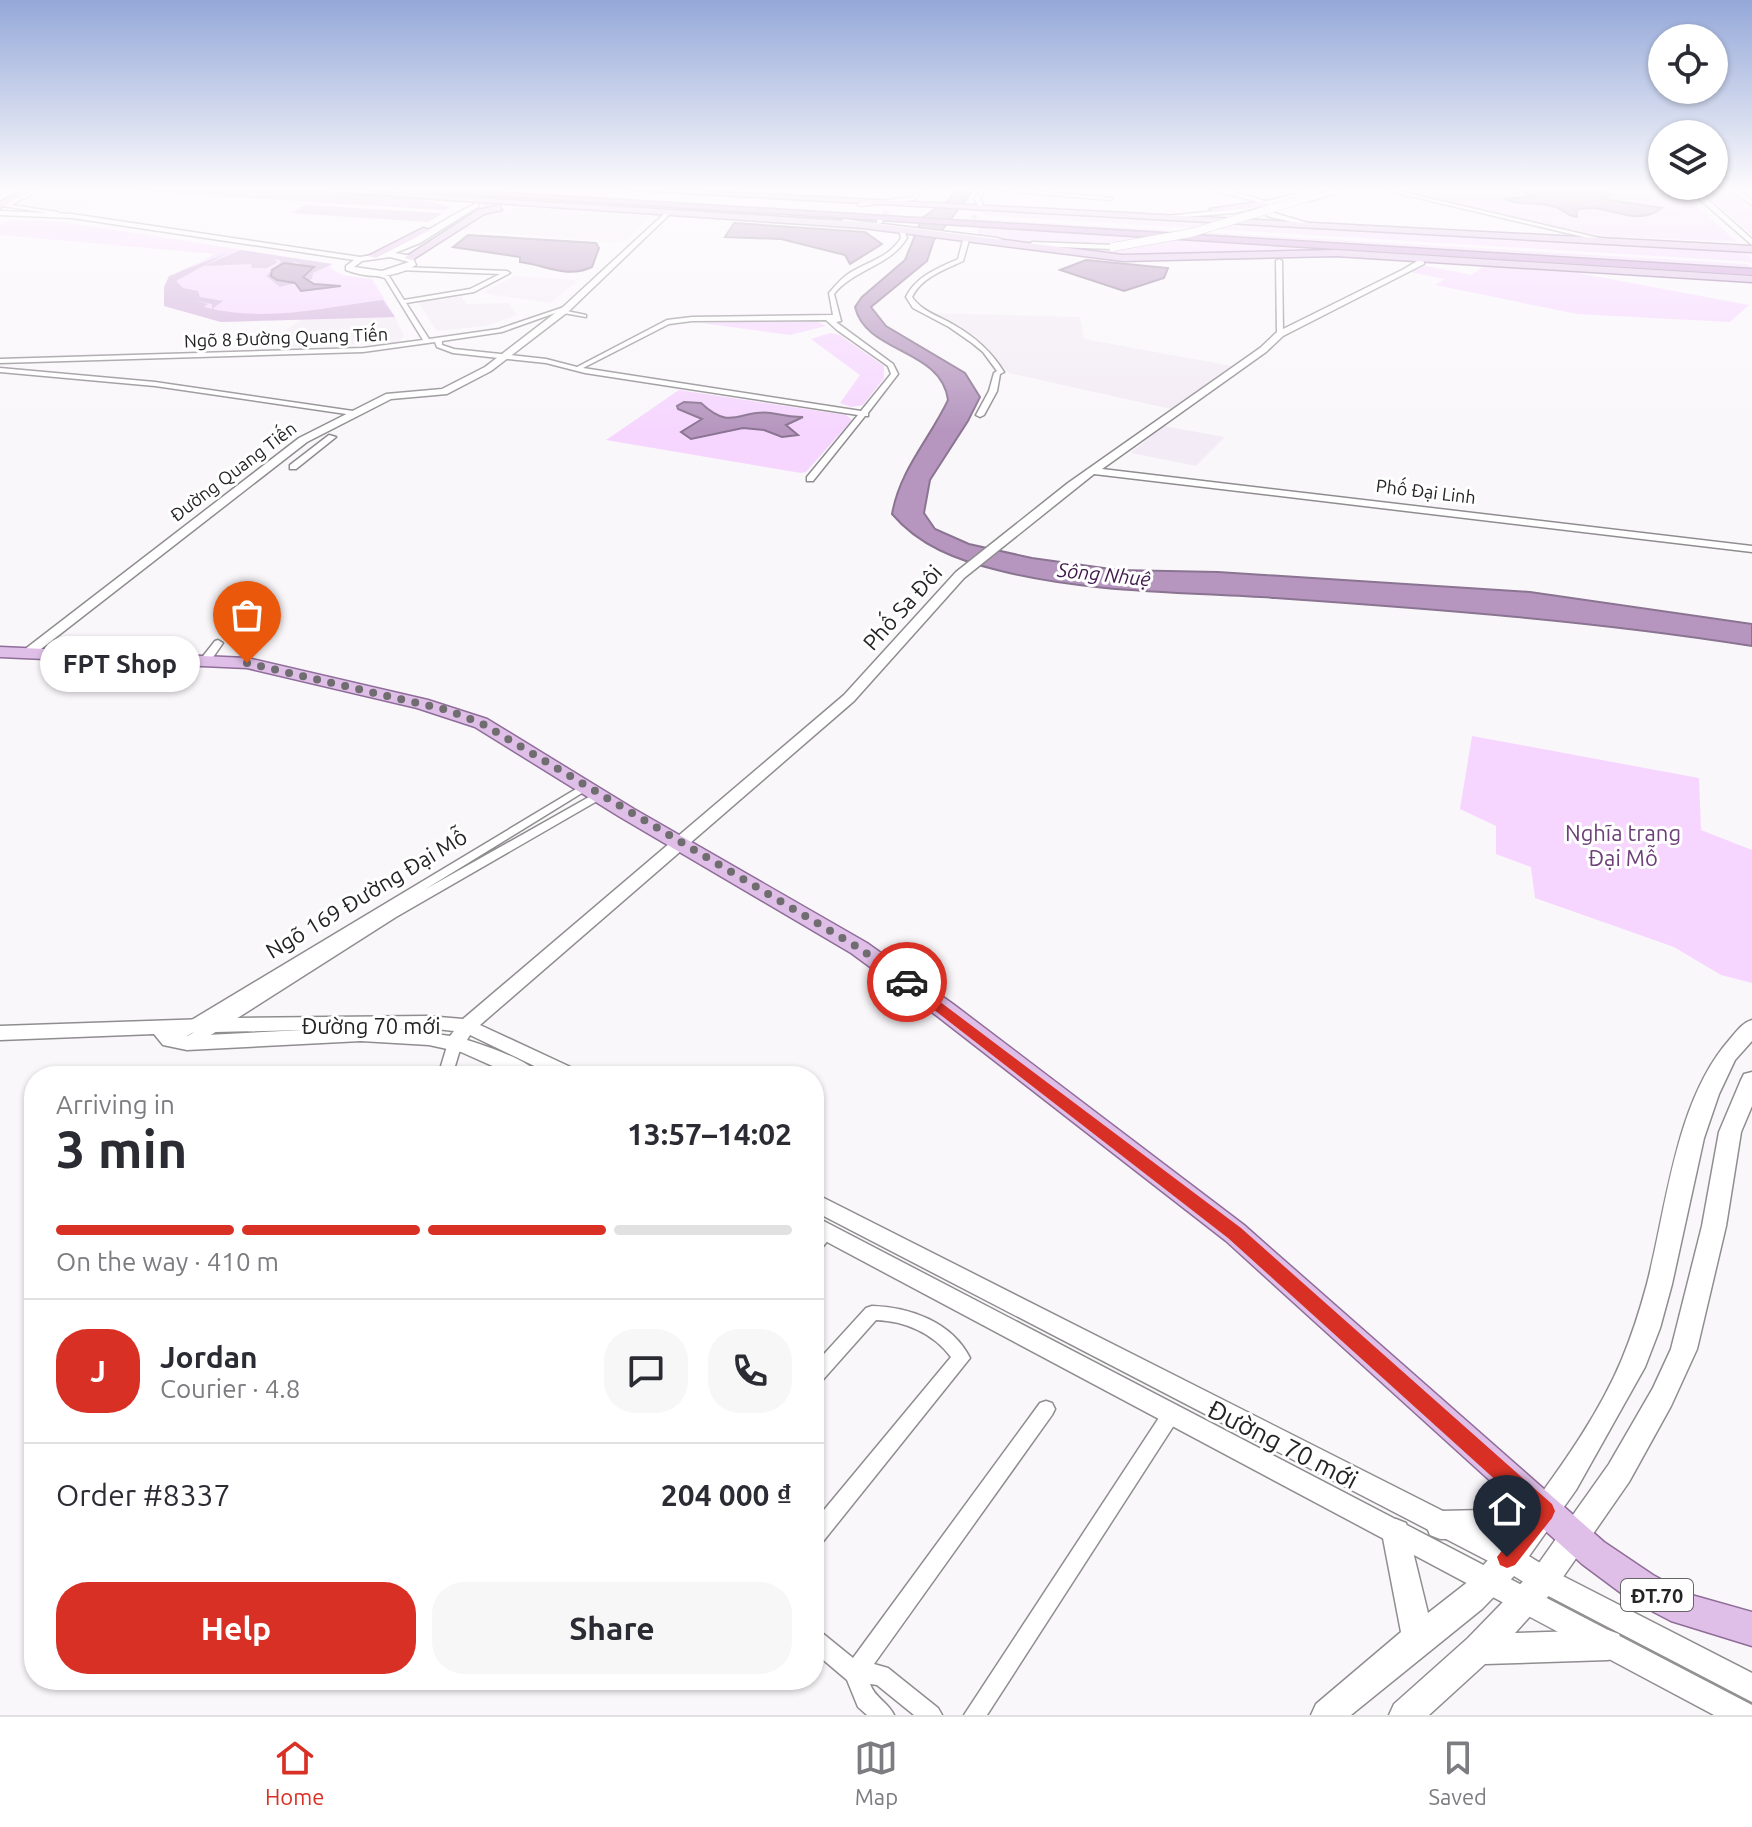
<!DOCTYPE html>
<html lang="en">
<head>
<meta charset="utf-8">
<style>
  :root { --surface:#fff; --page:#f7f7f7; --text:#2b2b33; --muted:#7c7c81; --line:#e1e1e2; --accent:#d93025 }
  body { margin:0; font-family:Ubuntu,sans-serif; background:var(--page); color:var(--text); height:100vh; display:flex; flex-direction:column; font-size:30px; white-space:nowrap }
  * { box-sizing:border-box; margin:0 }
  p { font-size:26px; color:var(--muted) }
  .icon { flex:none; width:44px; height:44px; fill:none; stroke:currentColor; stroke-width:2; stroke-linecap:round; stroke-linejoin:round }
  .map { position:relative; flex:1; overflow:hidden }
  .side { position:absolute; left:24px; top:1066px; width:800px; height:624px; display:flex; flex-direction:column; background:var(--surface); border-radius:32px; box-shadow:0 2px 6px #0004 }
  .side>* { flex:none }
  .buttons { position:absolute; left:1648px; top:24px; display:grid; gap:16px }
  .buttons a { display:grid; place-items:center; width:80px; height:80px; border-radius:50%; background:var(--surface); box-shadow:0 2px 6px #0004; font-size:40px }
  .pin { position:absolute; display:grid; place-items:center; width:68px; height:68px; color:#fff; margin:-82px -34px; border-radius:50% 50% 50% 0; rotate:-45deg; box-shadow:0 0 8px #0007 }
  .pin .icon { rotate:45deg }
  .courier { position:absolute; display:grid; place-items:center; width:80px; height:80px; margin:-40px; border:6px solid #d93025; border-radius:50%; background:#fff; color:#222; box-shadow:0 2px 10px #0007 }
  .bubble { position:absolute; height:56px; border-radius:28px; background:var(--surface); box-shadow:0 2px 6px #0004; font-size:26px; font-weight:700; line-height:56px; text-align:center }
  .overview em { font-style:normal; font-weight:700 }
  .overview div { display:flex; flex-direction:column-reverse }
  .overview { display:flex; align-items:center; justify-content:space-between; height:136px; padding:0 32px }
  h1 { font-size:52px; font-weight:700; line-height:60px }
  .bar { display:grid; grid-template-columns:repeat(4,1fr); gap:12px 8px; align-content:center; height:96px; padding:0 32px }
  .bar i { height:10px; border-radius:6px; background:var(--line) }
  .bar .current { background:var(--accent) }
  .bar p { grid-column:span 4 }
  .line { display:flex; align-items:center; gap:20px; padding:0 32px; border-top:2px solid var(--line) }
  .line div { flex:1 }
  .round { display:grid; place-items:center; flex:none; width:84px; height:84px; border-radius:32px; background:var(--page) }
  .action { display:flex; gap:16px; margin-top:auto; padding:16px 32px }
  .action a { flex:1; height:92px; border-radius:32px; background:var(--accent); color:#fff; font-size:32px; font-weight:700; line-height:92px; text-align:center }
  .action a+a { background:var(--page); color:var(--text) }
  .tabs { display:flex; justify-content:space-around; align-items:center; height:112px; border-top:2px solid var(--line); background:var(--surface); font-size:22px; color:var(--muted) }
  .tabs a { display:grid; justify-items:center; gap:4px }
  .tabs .current { color:var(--accent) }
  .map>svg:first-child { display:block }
  .built { fill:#f3ebf5 }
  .green { fill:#f6d6ff }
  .forest { fill:#d2b1dc }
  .water { fill:#b696bf; stroke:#8a7491; stroke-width:2 }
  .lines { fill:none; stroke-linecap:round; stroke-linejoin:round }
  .minor-tunnel { stroke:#cfcdd0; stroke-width:6; stroke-dasharray:6 3; stroke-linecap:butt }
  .tertiary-tunnel { stroke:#cfcdd0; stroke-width:7; stroke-dasharray:7 4; stroke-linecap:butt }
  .minor-casing { stroke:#908d90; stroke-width:3 }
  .tertiary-casing { stroke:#908d90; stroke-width:3 }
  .secondary-casing { stroke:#908d90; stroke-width:3 }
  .primary-casing { stroke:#8f6d99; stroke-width:3 }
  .motorway-casing { stroke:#8f6d99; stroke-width:3 }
  .minor { fill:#fff; fill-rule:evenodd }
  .tertiary { fill:#fff; fill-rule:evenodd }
  .secondary { fill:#fff; fill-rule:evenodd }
  .primary { fill:#dfbfe7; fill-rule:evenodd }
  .motorway { fill:#c995d7; fill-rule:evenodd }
  .secondary-bridge-casing { stroke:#908d90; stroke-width:9; stroke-linecap:butt }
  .secondary-bridge { stroke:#fff; stroke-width:8 }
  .route { fill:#d93025 }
  .done { stroke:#6f6d70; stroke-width:8; stroke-dasharray:0 14.4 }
  .labels { text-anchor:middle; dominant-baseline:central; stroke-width:6; stroke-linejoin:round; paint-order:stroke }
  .far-street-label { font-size:18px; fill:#242325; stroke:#fff }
  .far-water-label { font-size:20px; font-style:italic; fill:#41184c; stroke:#fff }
  .shield { fill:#fff; stroke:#666566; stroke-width:2 }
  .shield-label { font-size:20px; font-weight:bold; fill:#242325 }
  .street-label { font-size:22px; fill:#242325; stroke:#fff }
  .park-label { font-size:22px; fill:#6c4177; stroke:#fff }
  .near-street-label { font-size:26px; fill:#242325; stroke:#fff }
</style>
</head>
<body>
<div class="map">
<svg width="1752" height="1715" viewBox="0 0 1752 1715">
  <rect width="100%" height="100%" fill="#faf7fb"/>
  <!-- built -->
  <g class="built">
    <polygon points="44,190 124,190 68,213 20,206"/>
    <polygon points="524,207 644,215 649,217 625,241 615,242 462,230 492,211"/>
    <polygon points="515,276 574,280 576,282 550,303 483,293"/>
    <polygon points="461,296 466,304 508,303 517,315 485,326 437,331 418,302"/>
    <polygon points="930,313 1080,317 1084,339 1232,366 1171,409 1009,373 972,334"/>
    <polygon points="395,317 404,336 397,343 259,348 302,319"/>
    <polygon points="1163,426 1225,437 1196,466 1131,453"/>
  </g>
  <!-- green -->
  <g class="green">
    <polygon points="1398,190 1679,190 1737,242 1598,236"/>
    <polygon points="1700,190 1726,190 1752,209 1752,235"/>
    <polygon points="985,212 1047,212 1746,250 1752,262 983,215"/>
    <polygon points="978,219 1747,264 1752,269 980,222"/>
    <path d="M12 220 65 222 332 264 330 268 342 275 372 279 395 317 221 322 164 306C164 265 188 272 215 254L0 235V224Z"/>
    <polygon points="978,227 1177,238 1085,247 978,236"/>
    <polygon points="1189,238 1752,273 1752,275 1332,251 1124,257 1040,246 1114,248"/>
    <polygon points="1488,264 1557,269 1749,305 1730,322 1577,314 1435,285 1445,279 1409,272 1422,265 1471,275"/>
    <polygon points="814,320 826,326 790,335 701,323"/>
    <polygon points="830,333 838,334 884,366 884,378 863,405 851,407 840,403 860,375 811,339"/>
    <polygon points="679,390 846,415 852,420 806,472 801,473 606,440"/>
    <polygon points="1472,736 1699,778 1701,830 1752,850 1752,983 1721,975 1674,947 1535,898 1531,867 1496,854 1496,826 1460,809"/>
  </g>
  <!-- forest -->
  <g class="forest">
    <polygon points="124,190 284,190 424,200 451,207 444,210"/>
    <polygon points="306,205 440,213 442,214 428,222 291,213"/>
    <polygon points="241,250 332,264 313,273 312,279 306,281 303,277 313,269 296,262 279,265 271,276 296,283 280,287 266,276 281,262 279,260 272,259 278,262 267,268 252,268 251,264 203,266"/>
    <path d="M227 253 176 281 183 288 198 291 200 297 223 301 212 309V304L194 300 208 304 204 307C266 323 325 307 383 300L395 317 221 322 164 306V287L169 276Z"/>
  </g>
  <!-- water -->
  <g class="water">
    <path d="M953 190H974L934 240 927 261 871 307 886 326 965 373 980 397 968 421 930 480 924 513 935 529 969 544 1032 558 1118 570 1218 572 1530 592 1752 624V646C1594 621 1434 609 1275 598 1183 592 1086 593 997 570 957 560 919 546 892 514 900 469 929 440 948 400 941 348 866 354 855 307L862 297 905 260 922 218 950 199Z"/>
    <path d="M1519 190H1602L1612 194 1605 197 1609 200 1662 208C1633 230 1606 200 1576 210L1577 217C1566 216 1563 208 1552 206 1537 202 1519 206 1505 199L1532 196Z"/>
    <polygon points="734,223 865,232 882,244 850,264 845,255 781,239 725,237"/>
    <path d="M468 235 596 243 599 248 592 267C567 279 546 265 520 262V257L453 247Z"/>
    <polygon points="1086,260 1168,268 1164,278 1124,291 1060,270"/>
    <polygon points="284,263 314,267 303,277 314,284 341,286 301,291 295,283 277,280 271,276 272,270"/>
    <path d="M684 402 701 403C732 432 739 409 771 413 782 415 792 417 803 417L786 425 798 435 782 437 764 430 743 428 691 439 681 432 702 419 678 409 677 406Z"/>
  </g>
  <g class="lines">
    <!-- minor-tunnel -->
    <g class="minor-tunnel">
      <polyline points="884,215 887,211"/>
      <polyline points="973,219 975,215"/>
    </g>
    <!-- tertiary-tunnel -->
    <polyline class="tertiary-tunnel" points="483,206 508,190"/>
    <defs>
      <g id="minor">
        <polygon points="33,190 40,190 11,205 58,212 60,215 3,206"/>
        <polygon points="918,190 923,190 914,200 860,206 857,204 912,197"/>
        <polygon points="982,190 987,190 980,198 984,208 981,210 974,198"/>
        <polygon points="994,190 1022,190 1113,198 1110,200"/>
        <polygon points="1384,190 1394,190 1608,240 1605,242"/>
        <polygon points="880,218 883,220 882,223 877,224 877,220"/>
        <path d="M899 228H903L907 238C890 266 854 269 834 294L841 321 836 322 893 364 898 374 868 413V416H865L813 481H807V477L858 415 585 373 546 363 453 353 437 347 435 342 363 352 0 363V359L363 348 423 340 385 278 370 274V272L389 276 404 300 470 289 500 274 399 270 401 267 507 271 510 273 474 292 406 303 429 339 499 329 570 305V307L562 310 586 315V317L558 312 502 332 442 341V345L454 349 546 359 577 367 667 320 692 317 833 315 829 293C835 286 840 280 848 274 866 262 889 258 901 238ZM826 320 837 330 888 366 891 374 861 411 583 368 669 324 692 321Z"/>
        <path d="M966 238 969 240 963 261C944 270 922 277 912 297 921 311 939 316 954 325 975 337 991 351 1004 372L1000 374 997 391 984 415 980 417 976 415 989 391 994 373 997 371 983 352 972 343 949 327 913 308 906 297C916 276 939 268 958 259L963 240Z"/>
        <polygon points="1279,259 1282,261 1283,334 1280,336 1277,334 1276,261"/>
        <polygon points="0,368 155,382 353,411 357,413 353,415 155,386 0,372"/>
        <polygon points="329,435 336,437 296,469 290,469 290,465"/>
        <polygon points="218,640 223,643 209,663 200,662 173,688 165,688 165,684 192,659 200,660 215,641"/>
        <polygon points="133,655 138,658 136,660 106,682 98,682 98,678"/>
        <polygon points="158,656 161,657 161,661 131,685 123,685 123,681"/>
        <polygon points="586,783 592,786 590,788 424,890 596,793 604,793 606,795 604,797 396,917 192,1047 182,1047 180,1043 182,1039 215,1019 175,1044 165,1044 163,1040 165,1036"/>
        <polygon points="455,1038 460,1039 462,1043 452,1076 438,1076 448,1043 450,1039"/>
        <polygon points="827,1225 833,1227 835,1232 820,1250 814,1252 814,1235 821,1227"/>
        <path d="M872 1306C910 1307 952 1322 970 1358L821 1544 814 1546V1522L951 1357C933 1333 905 1321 876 1320L820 1383 814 1385V1365L866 1308Z"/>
        <path d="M1046 1401 1052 1403 1055 1409 1052 1415 874 1664 888 1668 938 1708 942 1715H914L877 1685 870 1684C875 1698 888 1702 894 1715H867L858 1707 847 1680 814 1652V1629L821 1632 853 1658 1040 1403Z"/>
        <polygon points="1172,1405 1178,1407 1181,1413 1178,1419 987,1715 964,1715 1166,1407"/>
      </g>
      <g id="tertiary">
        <polygon points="1213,190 1226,190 1273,203 1270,205"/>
        <path d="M477 203 479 206 420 243 395 253 412 256 416 265C395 278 369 279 346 270V266L354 260 72 218 0 215V211L72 214 360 257C405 251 437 221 477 203ZM390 257 409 262 382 271 354 267 362 261Z"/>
        <polygon points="666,212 671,213 569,311 491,371 447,394 391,399 307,442 32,656 22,656 20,653 299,438 386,394 442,389 485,367 563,307"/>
        <path d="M1417 256H1423L1424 264 1283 336 1266 352 1102 469 1752 546V552L1094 474 964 578 854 701 480 1025 579 1071 582 1076H555L470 1035 467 1040C486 1046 529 1060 541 1076H515L461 1052 429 1045 361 1041 187 1050 163 1045 154 1034 0 1040V1026L237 1018 427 1016 463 1019 844 695 956 572 1068 483 1260 348 1277 332 1404 269 1417 261ZM427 1028 454 1031 450 1036 399 1029ZM302 1030 187 1036 174 1033Z"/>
        <polygon points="814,1193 1516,1548 1553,1571 1752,1673 1752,1702 1535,1589 1498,1566 814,1211"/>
        <polygon points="814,1216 1752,1705 1752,1715 1714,1715 814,1235"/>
      </g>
      <g id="secondary">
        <polygon points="1310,190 1324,190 1235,213 1170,218 1166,216 1235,209"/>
        <polygon points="1332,190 1344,190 1311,201 1307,199"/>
        <polygon points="1689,190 1697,190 1752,239 1752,245"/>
        <polygon points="1730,190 1738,190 1752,200 1752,205"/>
        <polygon points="1271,207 1275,209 1274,213 1312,224 1308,226 1267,216 1267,209"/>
        <polygon points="842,219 998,238 1002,240 998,242 845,223"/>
        <polygon points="1032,242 1113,245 1117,247 1113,249 1029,246"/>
        <path d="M1752 1020V1041L1735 1060 1719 1094 1704 1138 1672 1284 1660 1328 1645 1367 1576 1490 1517 1573 1482 1609 1351 1715H1311L1316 1704 1401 1632 1382 1533 1386 1523 1396 1519 1406 1523 1428 1613 1469 1581 1508 1538 1440 1539 1430 1535 1426 1525 1430 1515 1440 1511 1530 1509C1564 1463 1600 1412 1622 1359 1632 1335 1640 1310 1647 1284 1667 1207 1675 1101 1730 1039 1737 1031 1742 1023 1752 1020Z"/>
        <polygon points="1752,1072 1752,1106 1741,1132 1726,1226 1697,1349 1671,1406 1629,1482 1554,1590 1515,1633 1608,1630 1619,1634 1623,1645 1619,1656 1608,1660 1485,1664 1429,1715 1389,1715 1394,1704 1468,1638 1534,1570 1609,1464 1653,1388 1671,1349 1702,1226 1719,1132 1741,1080 1744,1074"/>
      </g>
      <g id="primary">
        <polygon points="23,190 34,190 0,208 0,202"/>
        <polygon points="303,190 352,190 863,222 1123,255 1336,250 1752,276 1752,282 1336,256 1123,261 863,228"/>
        <polygon points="627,190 685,190 1752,246 1752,252"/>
        <polygon points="1265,201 1268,206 1214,212 1210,209"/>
        <polygon points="499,205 502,210 484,214 412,260 404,258 478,210"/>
        <polygon points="423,228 430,230 376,258 368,256"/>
        <polygon points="0,647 247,658 428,700 487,719 634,809 867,943 953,1004 1244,1225 1604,1542 1653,1575 1688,1594 1752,1612 1752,1646 1671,1621 1629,1599 1582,1564 1226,1241 937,1016 851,953 620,817 475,727 417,708 247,668 0,657"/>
      </g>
      <polygon id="motorway" points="403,190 458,190 1752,269 1752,275"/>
    </defs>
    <!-- minor casing -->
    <use href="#minor" class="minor-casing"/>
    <!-- tertiary casing -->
    <use href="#tertiary" class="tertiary-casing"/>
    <!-- secondary casing -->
    <use href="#secondary" class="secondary-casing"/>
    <!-- primary casing -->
    <use href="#primary" class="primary-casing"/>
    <!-- motorway casing -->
    <use href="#motorway" class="motorway-casing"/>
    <!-- minor -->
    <use href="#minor" class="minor"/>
    <!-- tertiary -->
    <use href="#tertiary" class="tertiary"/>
    <!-- secondary -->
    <use href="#secondary" class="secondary"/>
    <!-- primary -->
    <use href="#primary" class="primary"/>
    <!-- motorway -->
    <use href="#motorway" class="motorway"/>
    <defs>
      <polyline id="secondary-bridge" points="1113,247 1191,233 1316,195"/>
    </defs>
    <!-- secondary-bridge casing -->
    <use href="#secondary-bridge" class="secondary-bridge-casing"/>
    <!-- secondary-bridge -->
    <use href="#secondary-bridge" class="secondary-bridge"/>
  </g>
  <!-- sky -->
  <linearGradient id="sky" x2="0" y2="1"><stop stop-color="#94a8d8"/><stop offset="0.44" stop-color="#fdfbfd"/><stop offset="1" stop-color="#fdfbfd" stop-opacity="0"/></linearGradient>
  <rect width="1752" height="430" fill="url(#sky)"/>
  <!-- route -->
  <polygon class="route" points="907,977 1241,1228 1552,1504 1555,1511 1552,1518 1515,1565 1507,1568 1500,1565 1497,1557 1531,1512 1228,1238 902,985 902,978"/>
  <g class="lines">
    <!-- done -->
    <polyline class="done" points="247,663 447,710 481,723 859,948 907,982"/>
  </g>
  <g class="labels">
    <!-- far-street labels -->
    <g class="far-street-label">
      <text transform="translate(286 337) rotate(-2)">Ngõ 8 Đường Quang Tiến</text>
      <text transform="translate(233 471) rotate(-37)">Đường Quang Tiến</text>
      <text transform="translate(1426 491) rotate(7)">Phố Đại Linh</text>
    </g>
    <!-- far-water labels -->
    <g class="far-water-label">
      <text transform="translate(1104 574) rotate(6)">Sông Nhuệ</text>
    </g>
    <!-- shield labels -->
    <rect class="shield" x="1621" y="1579" width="72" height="32" rx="6"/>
    <g class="shield-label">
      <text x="1657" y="1595">ĐT.70</text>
    </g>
    <!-- street labels -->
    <g class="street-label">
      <text transform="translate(902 607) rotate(-48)">Phố Sa Đôi</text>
      <text transform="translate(366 893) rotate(-31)">Ngõ 169 Đường Đại Mỗ</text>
      <text x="371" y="1025">Đường 70 mới</text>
    </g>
    <!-- park labels -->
    <g class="park-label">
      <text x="1623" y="832">Nghĩa trang<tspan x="1623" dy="25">Đại Mỗ</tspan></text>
    </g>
    <!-- near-street labels -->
    <g class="near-street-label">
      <text transform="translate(1283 1444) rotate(27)">Đường 70 mới</text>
    </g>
  </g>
</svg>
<div class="buttons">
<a><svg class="icon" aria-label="locate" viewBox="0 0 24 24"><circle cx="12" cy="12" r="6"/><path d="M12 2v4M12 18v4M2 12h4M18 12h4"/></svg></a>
<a><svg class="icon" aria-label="layers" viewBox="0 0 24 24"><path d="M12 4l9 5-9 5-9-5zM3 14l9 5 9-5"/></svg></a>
</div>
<div class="pin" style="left:247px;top:663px;background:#ea580c"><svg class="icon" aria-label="bag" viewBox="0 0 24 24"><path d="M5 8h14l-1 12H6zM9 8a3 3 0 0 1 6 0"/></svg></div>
<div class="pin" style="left:1507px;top:1557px;background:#1f2937"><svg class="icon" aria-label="home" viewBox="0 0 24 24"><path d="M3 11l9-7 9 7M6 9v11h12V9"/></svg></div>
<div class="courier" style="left:907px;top:982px"><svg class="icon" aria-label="car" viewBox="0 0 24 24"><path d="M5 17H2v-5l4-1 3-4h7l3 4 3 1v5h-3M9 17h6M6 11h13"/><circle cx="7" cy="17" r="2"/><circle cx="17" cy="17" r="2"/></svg></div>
<div class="bubble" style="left:40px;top:636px;width:160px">FPT Shop</div>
<section class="side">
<div class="overview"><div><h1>3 min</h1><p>Arriving in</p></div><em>13:57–14:02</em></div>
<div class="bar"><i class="current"></i><i class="current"></i><i class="current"></i><i></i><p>On the way · 410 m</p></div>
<div class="line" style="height:144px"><b class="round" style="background:var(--accent);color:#fff">J</b><div><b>Jordan</b><p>Courier · 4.8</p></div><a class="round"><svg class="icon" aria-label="chat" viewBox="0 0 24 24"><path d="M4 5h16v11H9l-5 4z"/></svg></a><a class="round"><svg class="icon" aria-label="phone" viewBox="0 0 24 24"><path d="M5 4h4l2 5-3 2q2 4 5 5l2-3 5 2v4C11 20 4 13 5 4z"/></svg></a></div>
<div class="line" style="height:104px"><div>Order #8337</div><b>204 000 ₫</b></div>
<div class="action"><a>Help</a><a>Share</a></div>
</section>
</div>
<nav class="tabs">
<a class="current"><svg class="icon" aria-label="home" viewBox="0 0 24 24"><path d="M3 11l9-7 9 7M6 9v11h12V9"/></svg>Home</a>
<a><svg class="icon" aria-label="map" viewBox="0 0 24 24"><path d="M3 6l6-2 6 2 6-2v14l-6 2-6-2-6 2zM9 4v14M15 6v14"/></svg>Map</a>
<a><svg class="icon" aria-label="saved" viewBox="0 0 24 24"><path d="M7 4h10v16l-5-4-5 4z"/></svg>Saved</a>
</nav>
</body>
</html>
